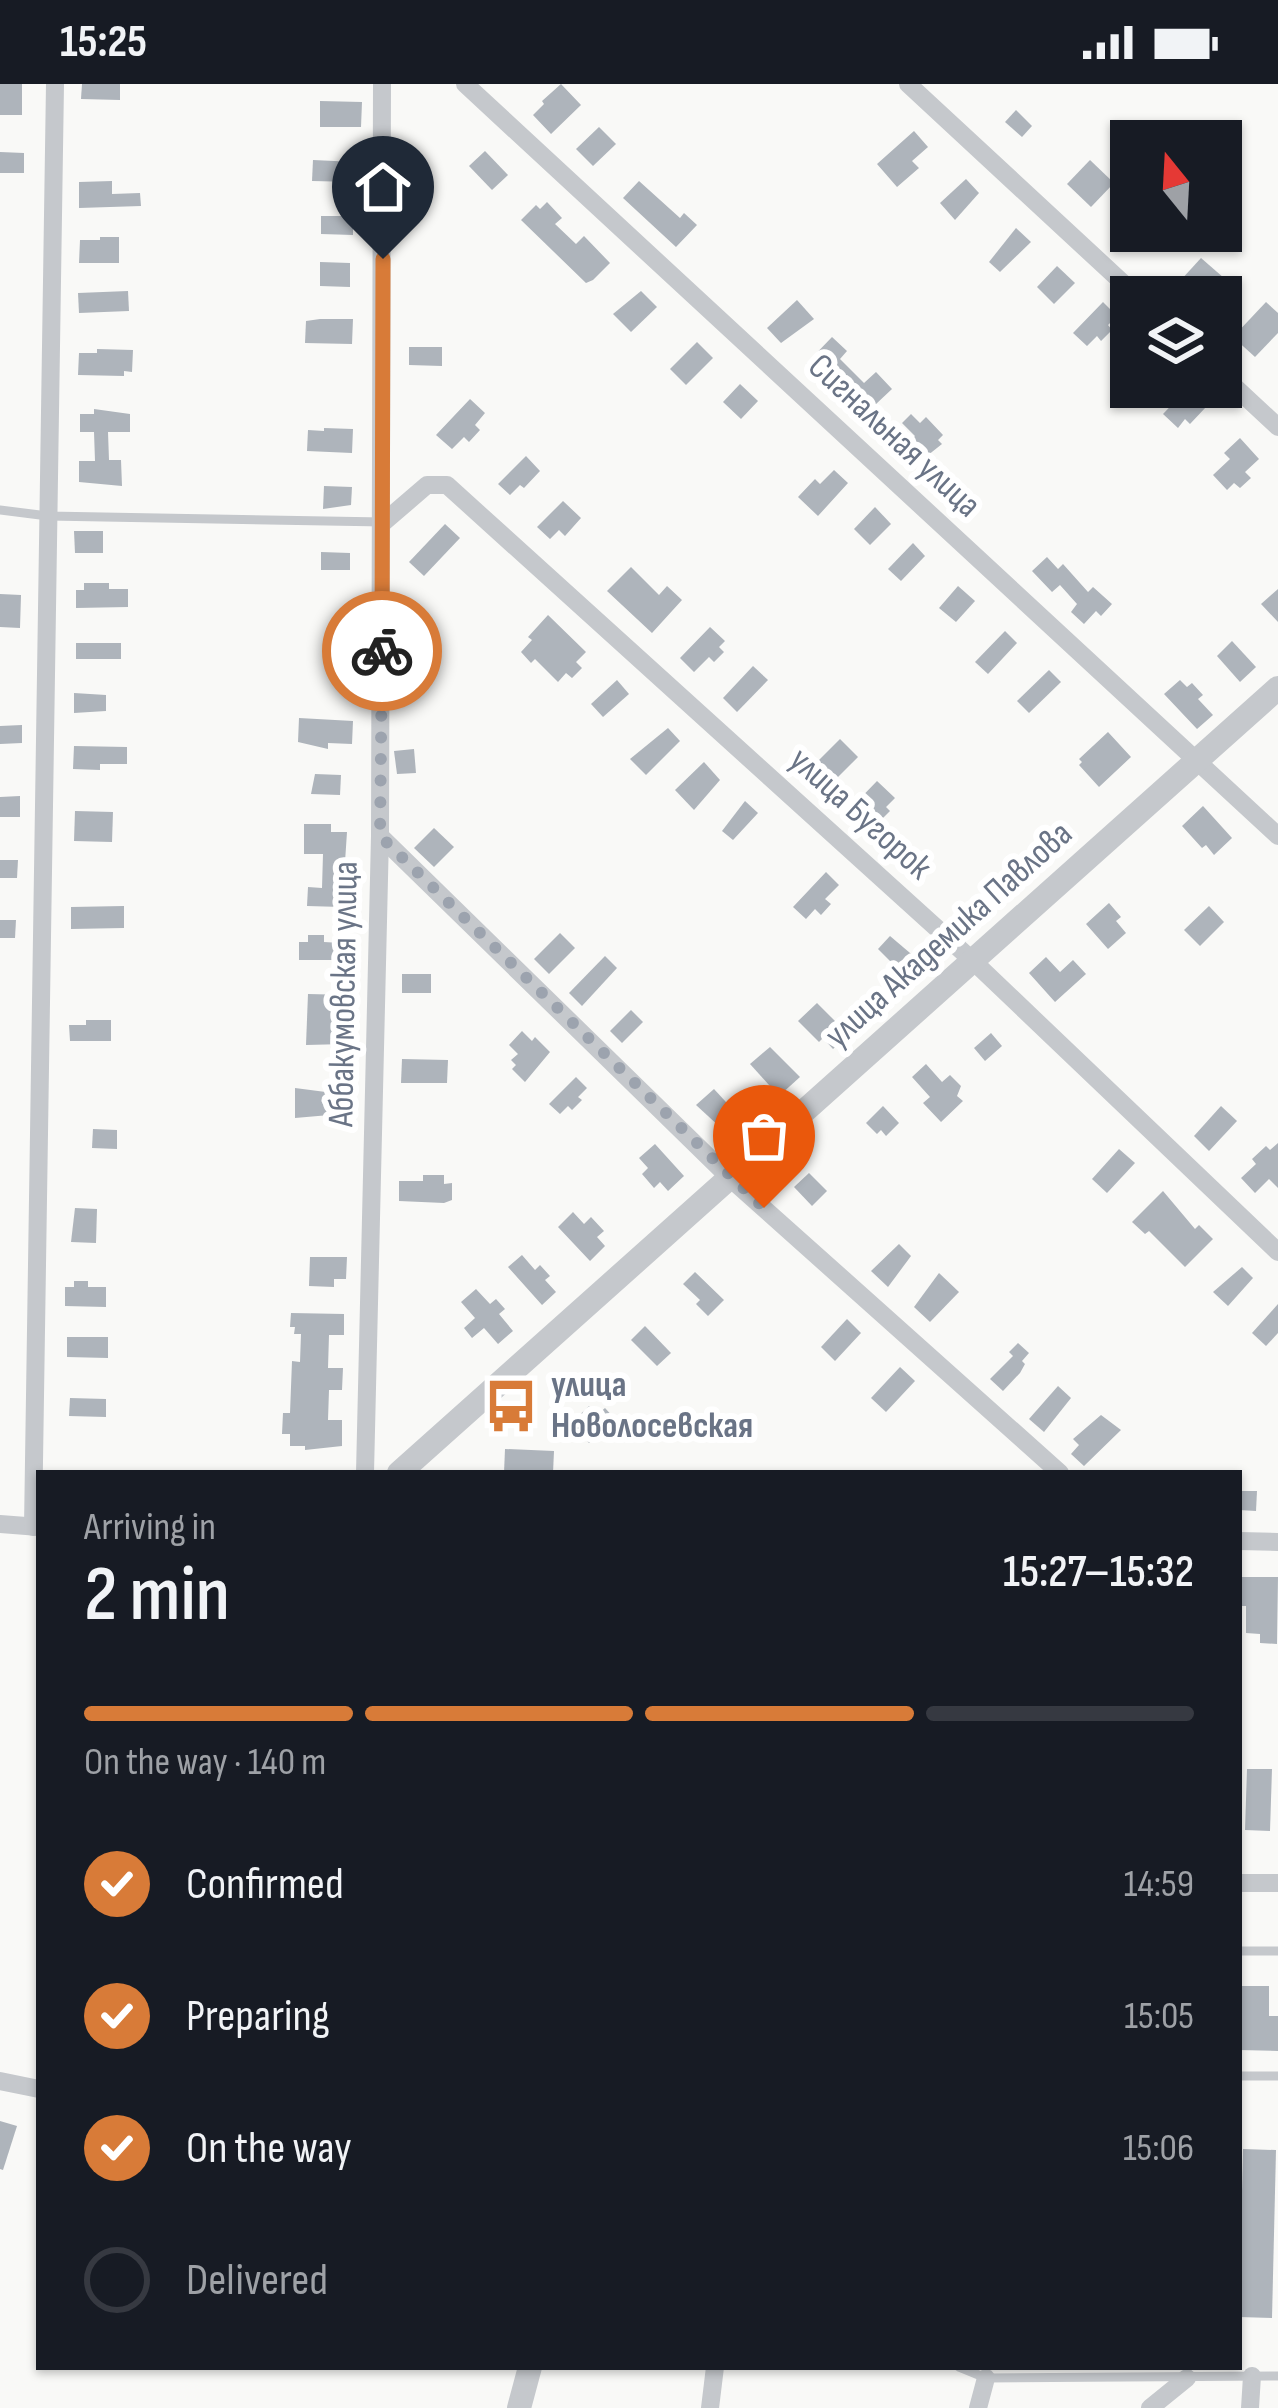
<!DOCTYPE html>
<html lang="en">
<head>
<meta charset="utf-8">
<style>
  :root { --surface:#171b24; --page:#242831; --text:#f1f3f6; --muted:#9ea1a6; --line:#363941; --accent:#d87b38 }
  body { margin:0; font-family:"Sofia Sans Condensed",sans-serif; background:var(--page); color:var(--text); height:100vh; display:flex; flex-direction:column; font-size:45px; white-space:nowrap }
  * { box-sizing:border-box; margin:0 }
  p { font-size:39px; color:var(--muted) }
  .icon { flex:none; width:66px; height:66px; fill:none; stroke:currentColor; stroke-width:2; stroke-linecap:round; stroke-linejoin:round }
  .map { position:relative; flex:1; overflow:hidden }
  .panel { position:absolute; left:36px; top:1386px; width:1206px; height:900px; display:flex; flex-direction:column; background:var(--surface); border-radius:0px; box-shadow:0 3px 9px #0004 }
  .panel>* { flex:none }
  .needle { width:78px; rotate:342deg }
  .tools { position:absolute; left:1110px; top:36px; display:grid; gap:24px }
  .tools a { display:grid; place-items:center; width:132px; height:132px; border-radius:0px; background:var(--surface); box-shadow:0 3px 9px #0004; font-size:60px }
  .pin { position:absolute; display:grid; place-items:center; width:102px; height:102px; color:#fff; margin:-123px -51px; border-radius:50% 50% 50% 0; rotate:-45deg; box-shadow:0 0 12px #0007 }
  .pin .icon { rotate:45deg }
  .courier { position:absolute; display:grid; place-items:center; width:120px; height:120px; margin:-60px; border:9px solid #d87b38; border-radius:50%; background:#fff; color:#222; box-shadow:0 3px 15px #0007 }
  .overview em { font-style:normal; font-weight:600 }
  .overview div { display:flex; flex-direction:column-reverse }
  .overview { display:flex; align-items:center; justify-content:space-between; height:204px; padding:0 48px }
  h1 { font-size:78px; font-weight:600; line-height:90px }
  .bar { display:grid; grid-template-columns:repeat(4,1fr); gap:18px 12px; align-content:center; height:144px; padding:0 48px }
  .bar i { height:15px; border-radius:9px; background:var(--line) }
  .bar .selected { background:var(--accent) }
  .bar p { grid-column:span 4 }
  ol { padding:0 48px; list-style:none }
  li { display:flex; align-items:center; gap:36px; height:132px }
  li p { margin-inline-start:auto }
  li .icon { padding:12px; border-radius:50%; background:var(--accent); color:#fff; stroke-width:4 }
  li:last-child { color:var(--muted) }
  li i { width:66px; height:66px; border:6px solid var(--line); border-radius:50% }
  .status { display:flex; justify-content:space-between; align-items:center; height:84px; padding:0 60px; background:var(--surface); direction:ltr }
  .status svg { height:33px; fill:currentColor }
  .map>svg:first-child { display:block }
  .building { fill:#aeb4bb }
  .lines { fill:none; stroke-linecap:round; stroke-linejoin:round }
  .service { stroke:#c5c8cc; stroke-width:9 }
  .minor { stroke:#c5c8cc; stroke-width:18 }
  .tertiary { stroke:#c5c8cc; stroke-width:24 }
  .done { stroke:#9ca3ae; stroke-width:12; stroke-dasharray:0 21.6 }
  .route { stroke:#d87b38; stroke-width:15 }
  .labels { text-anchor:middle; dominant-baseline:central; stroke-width:12; stroke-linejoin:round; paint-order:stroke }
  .street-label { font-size:36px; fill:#6a7486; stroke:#fff }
  .poi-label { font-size:36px; font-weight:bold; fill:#6a7486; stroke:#fff; text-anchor:start }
</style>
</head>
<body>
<div class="status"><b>15:25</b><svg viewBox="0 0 49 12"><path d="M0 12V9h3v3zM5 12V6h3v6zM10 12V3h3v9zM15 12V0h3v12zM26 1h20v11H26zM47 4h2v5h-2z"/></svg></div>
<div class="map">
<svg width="1278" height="2324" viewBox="0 0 1278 2324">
  <rect width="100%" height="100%" fill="#f9f9f7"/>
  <!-- building -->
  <g class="building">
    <rect x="0" y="0" width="22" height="31"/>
    <polygon points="82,0 120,0 120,16 81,15"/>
    <polygon points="561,0 581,21 551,50 533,31 544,20 542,17"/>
    <polygon points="320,17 362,18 361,43 320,43"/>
    <polygon points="1016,26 1032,42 1022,53 1005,38"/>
    <polygon points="599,43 616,60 593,82 576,65"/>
    <polygon points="914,47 928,63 912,77 919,84 897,103 877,80"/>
    <polygon points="485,67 508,91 492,106 469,82"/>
    <polygon points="0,68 24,69 24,89 0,89"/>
    <polygon points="313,76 356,78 355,98 312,97"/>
    <polygon points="1090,76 1114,99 1091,123 1067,100"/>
    <polygon points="966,95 979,109 955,136 940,119"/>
    <polygon points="112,97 112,110 140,109 141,122 79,124 79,98"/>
    <polygon points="639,97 680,134 684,129 697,141 676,163 623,114"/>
    <polygon points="547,118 562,134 555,140 576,160 584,152 610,179 593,196 586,199 521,136 536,121 540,125"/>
    <polygon points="321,132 353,132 353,151 321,150"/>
    <polygon points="1016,144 1031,158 1000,188 989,178"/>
    <polygon points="100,153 119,153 119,179 79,179 80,156 100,156"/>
    <polygon points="1201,174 1224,194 1207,213 1198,213 1180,197"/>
    <polygon points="320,178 350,179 350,203 320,202"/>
    <polygon points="1057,182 1075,199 1054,220 1037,203"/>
    <polygon points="128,207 129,227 79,229 78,209"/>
    <polygon points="641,207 657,223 631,248 613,230"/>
    <polygon points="797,216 814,235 781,259 767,244"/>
    <polygon points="1103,218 1117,232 1108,241 1112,246 1101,257 1097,252 1087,262 1073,249"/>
    <polygon points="1266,218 1278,229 1278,249 1255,273 1233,253"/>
    <polygon points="320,235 353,235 352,260 305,259 306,237"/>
    <polygon points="832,253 847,267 840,275 864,299 876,288 892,305 860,335 844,318 852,310 829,286 821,295 806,280"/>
    <polygon points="697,258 713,274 686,301 670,285"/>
    <polygon points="409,263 442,263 442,282 409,281"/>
    <polygon points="97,265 133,266 132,288 124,287 124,292 78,291 79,269 97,269"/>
    <polygon points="1131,275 1131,310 1114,292"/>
    <polygon points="740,300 758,317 741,335 723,318"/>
    <polygon points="1187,305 1206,323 1190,340 1185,335 1178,344 1163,330"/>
    <polygon points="470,315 485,329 475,341 480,346 469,358 464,353 452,365 436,351"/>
    <polygon points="94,325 130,330 130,348 108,348 109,376 121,376 122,402 79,398 79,377 95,377 94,348 80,348 80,330 94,330"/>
    <polygon points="911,330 920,339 926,333 943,351 938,356 942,360 913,383 899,369 915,352 902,339"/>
    <polygon points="324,344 353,345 352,369 307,367 308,346 324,347"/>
    <polygon points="1240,354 1259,375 1245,388 1251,394 1240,404 1234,399 1227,406 1213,391 1230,375 1224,369"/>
    <polygon points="526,372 540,387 524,404 520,401 510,411 498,400"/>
    <polygon points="834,386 848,399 818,432 798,413 815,395 820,400"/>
    <polygon points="324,402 352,403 351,421 323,425"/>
    <polygon points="563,417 581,434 565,452 559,446 550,455 537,443"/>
    <polygon points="875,423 891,440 870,461 854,445"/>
    <polygon points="445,440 460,454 424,492 409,478"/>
    <polygon points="74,447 103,447 103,469 75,469"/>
    <polygon points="913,459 925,472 901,497 888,485"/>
    <polygon points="321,468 350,469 350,486 321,486"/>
    <polygon points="1047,473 1058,485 1063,480 1088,508 1093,503 1112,520 1101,532 1096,527 1084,540 1071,528 1077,520 1060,501 1052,508 1032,487"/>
    <polygon points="631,483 659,511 667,502 682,516 652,549 607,507"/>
    <polygon points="84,499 109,499 109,505 128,505 128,523 76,524 76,506 84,506"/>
    <polygon points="958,502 975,517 956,538 939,524"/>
    <polygon points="1278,505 1278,538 1261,520"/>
    <polygon points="0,510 21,511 20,544 0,543"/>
    <polygon points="548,531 586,568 576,578 582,584 572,594 566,589 558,598 535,575 531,579 521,568 532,556 528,553"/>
    <polygon points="710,543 725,557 719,563 724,568 714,578 709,573 694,588 680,574"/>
    <polygon points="1005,547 1017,559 988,590 975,578"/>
    <polygon points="1232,557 1256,583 1240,598 1217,572"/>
    <rect x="76" y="559" width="45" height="16"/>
    <polygon points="753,582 768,596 737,628 723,614"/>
    <polygon points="1049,586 1061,598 1029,629 1017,617"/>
    <polygon points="617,596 629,610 603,633 591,620"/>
    <polygon points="1180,596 1187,603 1192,599 1203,611 1198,615 1213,631 1197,645 1164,610"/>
    <polygon points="74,609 106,611 106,627 74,629"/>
    <polygon points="299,634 353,637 352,660 328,659 328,665 298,658"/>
    <polygon points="22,641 22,659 0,660 0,642"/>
    <polygon points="668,644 680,657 646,691 630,675"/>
    <polygon points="1108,648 1131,673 1099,703 1079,681 1082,678 1079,675"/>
    <polygon points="840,655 858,673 837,694 833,689 818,704 805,690"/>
    <polygon points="74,662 127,663 127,680 100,680 100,686 73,685"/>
    <polygon points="414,665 416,689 397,690 394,667"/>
    <polygon points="704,678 720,696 694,726 675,706"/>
    <polygon points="315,690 341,691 340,711 311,710"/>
    <polygon points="877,697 895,714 886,723 890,727 869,748 848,727"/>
    <polygon points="20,712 20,733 0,733 0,713"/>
    <polygon points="745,717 758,729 733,756 722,747"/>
    <polygon points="1203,722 1232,754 1214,771 1206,761 1202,764 1182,742"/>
    <polygon points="75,727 113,728 112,758 74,757"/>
    <polygon points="304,740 331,740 331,748 347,748 342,823 307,822 308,803 322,804 323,770 304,770"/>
    <polygon points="434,744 454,763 434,783 414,764"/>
    <polygon points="0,776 18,776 17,794 0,794"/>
    <polygon points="826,788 839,801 825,815 831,820 821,831 815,825 806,835 793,823"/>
    <polygon points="1109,819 1121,833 1116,837 1126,849 1108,865 1086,840"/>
    <polygon points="124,822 124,844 71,845 71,823"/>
    <polygon points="1209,822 1224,838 1200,862 1184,846"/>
    <polygon points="0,836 16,836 15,854 0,854"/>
    <polygon points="560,849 575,864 549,890 534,875"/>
    <polygon points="308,851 324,851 324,858 341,859 341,876 299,876 299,858 308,858"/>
    <polygon points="890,852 923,880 908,895 878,865"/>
    <polygon points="605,872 617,884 582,922 569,909"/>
    <polygon points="1046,873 1060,888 1073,876 1086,890 1055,918 1029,889"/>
    <rect x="402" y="890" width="29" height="19"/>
    <polygon points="308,910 349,911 345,960 306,961"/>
    <polygon points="817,919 848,950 833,965 823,954 819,958 798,937"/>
    <polygon points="631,926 643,938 622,959 610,947"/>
    <polygon points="86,936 111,936 111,957 70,957 69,941 86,941"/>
    <polygon points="522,947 532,957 535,953 550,968 525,998 512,985 516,981 511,976 518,970 509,961"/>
    <polygon points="991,949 1002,962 985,977 974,964"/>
    <polygon points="770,963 800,993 779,1012 750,980"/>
    <polygon points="402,975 448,976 447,999 401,999"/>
    <polygon points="926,980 942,998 950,991 961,1002 957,1012 963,1017 941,1038 923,1019 930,1013 912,993"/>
    <polygon points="576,993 587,1004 578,1013 582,1016 572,1026 568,1022 560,1030 549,1020"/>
    <polygon points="295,1004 341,1010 341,1030 295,1034"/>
    <polygon points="714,1005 748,1042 733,1055 696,1021"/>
    <polygon points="883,1022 899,1039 886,1052 881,1046 877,1050 866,1039"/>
    <polygon points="1221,1022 1237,1037 1209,1067 1194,1052"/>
    <polygon points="93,1045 117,1046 117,1065 92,1064"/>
    <polygon points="1278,1059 1278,1104 1269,1095 1255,1109 1241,1094 1256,1080 1252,1075 1266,1062 1270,1066"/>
    <polygon points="655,1060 684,1092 668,1107 660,1098 654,1104 642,1090 648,1084 639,1074"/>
    <polygon points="1119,1065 1135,1079 1107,1109 1092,1095"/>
    <polygon points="809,1089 827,1107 812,1122 794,1103"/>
    <polygon points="423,1091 444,1091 444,1100 452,1099 452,1116 444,1119 399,1117 399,1097 423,1097"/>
    <polygon points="1163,1107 1195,1145 1199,1141 1213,1155 1185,1183 1149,1147 1145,1150 1132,1138"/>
    <polygon points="75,1124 97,1125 96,1159 71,1158"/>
    <polygon points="573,1128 584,1140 591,1133 604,1147 597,1153 605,1162 590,1177 558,1143"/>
    <polygon points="899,1160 911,1172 888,1203 871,1187"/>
    <polygon points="522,1171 535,1186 540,1181 550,1192 545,1196 556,1208 542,1221 508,1183"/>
    <polygon points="310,1173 347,1173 346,1195 334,1195 334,1203 309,1202"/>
    <polygon points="1242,1183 1253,1194 1228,1222 1213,1208"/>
    <polygon points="695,1188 724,1216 708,1232 696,1220 700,1216 683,1200"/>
    <polygon points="939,1189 959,1208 930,1238 914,1223"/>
    <polygon points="74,1197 88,1197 88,1203 106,1203 106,1223 65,1222 65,1203 74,1203"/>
    <polygon points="476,1205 490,1220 496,1215 505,1225 499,1230 513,1247 498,1260 484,1244 472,1254 464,1244 475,1234 461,1218"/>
    <polygon points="1278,1220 1278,1249 1266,1262 1252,1249"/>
    <polygon points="291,1229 344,1230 344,1251 329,1251 328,1284 343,1284 342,1306 329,1306 328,1336 342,1336 342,1362 305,1366 305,1362 290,1362 290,1350 282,1350 283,1329 290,1329 292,1277 300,1278 301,1250 294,1250 295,1243 290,1243"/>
    <polygon points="847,1235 861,1249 835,1277 821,1263"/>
    <polygon points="645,1242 671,1269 657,1282 631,1256"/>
    <polygon points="67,1253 108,1253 108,1274 67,1273"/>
    <polygon points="1018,1259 1029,1269 1022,1277 1025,1280 1020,1289 1003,1307 990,1295 1013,1272 1009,1268"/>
    <polygon points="900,1283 915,1297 886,1328 871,1314"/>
    <polygon points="1058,1302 1071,1314 1044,1348 1029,1335"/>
    <polygon points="70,1314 106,1315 106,1333 69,1332"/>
    <polygon points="589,1322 597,1331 605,1324 615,1335 589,1359 571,1339"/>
    <polygon points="1101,1331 1121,1346 1084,1382 1071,1370 1079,1361 1073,1355"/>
    <polygon points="505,1365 554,1367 553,1389 504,1389"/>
    <polygon points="1239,1407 1257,1407 1256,1427 1239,1426"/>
    <polygon points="1239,1493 1278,1493 1277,1560 1260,1559 1260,1550 1246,1549 1246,1522 1239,1522"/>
    <polygon points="1247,1685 1272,1685 1270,1747 1245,1746"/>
    <polygon points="1239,1902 1269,1902 1269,1932 1278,1932 1278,1967 1239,1966"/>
    <polygon points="0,2037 17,2042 3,2086 0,2085"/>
    <polygon points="1243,2065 1276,2066 1272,2234 1239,2233"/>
  </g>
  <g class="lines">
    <!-- service -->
    <g class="service">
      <polyline points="0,426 48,432 384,438"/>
      <polyline points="1239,1867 1278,1867"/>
      <polyline points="1239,1992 1278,1992"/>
      <polyline points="959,2283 986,2294 1278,2292"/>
    </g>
    <!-- minor -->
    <g class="minor">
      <polyline points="465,0 1278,752"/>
      <polyline points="908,0 1138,213"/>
      <polyline points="1221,290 1278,343"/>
      <polyline points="384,438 427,401 447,401 973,877 1278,1168"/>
      <polyline points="380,752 731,1095 1060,1389"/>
      <polyline points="365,1389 380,752 382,0"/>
      <polyline points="0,1440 39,1443"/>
      <polyline points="33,1443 55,0"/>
      <polyline points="1239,1457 1278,1458"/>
      <polyline points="1239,1799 1278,1799"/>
      <polyline points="0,1997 39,2005"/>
      <polyline points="710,2324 715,2283"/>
      <polyline points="978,2324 986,2294"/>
      <polyline points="1150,2324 1187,2294"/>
      <polyline points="1250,2324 1252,2292"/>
    </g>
    <!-- tertiary -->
    <g class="tertiary">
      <polyline points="399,1389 1278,604"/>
      <polyline points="519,2324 530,2283"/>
    </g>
  </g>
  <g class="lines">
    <!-- done -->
    <polyline class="done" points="382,567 380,752 764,1124"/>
    <!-- route -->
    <polyline class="route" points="382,567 383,175"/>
  </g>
  <!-- icons -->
  <defs>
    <symbol id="bus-bare" viewBox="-9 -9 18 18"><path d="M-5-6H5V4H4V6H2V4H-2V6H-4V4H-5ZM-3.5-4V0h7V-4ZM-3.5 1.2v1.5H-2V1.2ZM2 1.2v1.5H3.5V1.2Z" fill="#d87b38" stroke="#fff" stroke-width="2.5" paint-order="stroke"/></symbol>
  </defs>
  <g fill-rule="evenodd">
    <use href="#bus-bare" x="473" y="1284" width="76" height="76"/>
  </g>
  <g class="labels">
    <!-- street labels -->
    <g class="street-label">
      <text transform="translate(894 352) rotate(43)">Сигнальная улица</text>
      <text transform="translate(860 730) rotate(42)">улица Бугорок</text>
      <text transform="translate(949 851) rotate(-42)">улица Академика Павлова</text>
      <text transform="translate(344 910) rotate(-89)">Аббакумовская улица</text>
    </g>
    <!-- poi labels -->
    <g class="poi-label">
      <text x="551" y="1301">улица<tspan x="551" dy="41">Новолосевская</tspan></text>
    </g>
  </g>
</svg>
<div class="tools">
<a><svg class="needle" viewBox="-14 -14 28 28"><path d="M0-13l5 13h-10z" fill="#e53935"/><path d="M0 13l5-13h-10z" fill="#9ea1a6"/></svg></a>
<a><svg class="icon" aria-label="layers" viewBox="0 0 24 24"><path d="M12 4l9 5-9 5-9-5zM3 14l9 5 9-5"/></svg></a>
</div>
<div class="pin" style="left:764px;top:1124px;background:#ea580c"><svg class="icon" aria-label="bag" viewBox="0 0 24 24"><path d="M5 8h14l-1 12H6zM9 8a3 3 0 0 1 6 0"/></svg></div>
<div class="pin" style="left:383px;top:175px;background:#1f2937"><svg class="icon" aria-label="home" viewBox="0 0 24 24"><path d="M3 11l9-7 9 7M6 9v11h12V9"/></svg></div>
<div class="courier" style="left:382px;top:567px"><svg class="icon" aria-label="bike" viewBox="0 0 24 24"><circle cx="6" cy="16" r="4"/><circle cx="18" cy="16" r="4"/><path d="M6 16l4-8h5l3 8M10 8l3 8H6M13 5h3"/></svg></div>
<section class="panel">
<div class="overview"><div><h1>2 min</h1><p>Arriving in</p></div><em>15:27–15:32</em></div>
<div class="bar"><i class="selected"></i><i class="selected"></i><i class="selected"></i><i></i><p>On the way · 140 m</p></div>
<ol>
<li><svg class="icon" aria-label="check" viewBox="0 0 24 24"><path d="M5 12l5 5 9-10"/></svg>Confirmed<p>14:59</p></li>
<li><svg class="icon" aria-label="check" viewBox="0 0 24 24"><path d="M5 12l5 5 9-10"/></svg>Preparing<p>15:05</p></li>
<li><svg class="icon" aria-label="check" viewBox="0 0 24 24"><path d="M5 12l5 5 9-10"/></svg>On the way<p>15:06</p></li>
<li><i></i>Delivered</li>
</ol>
</section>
</div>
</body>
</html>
